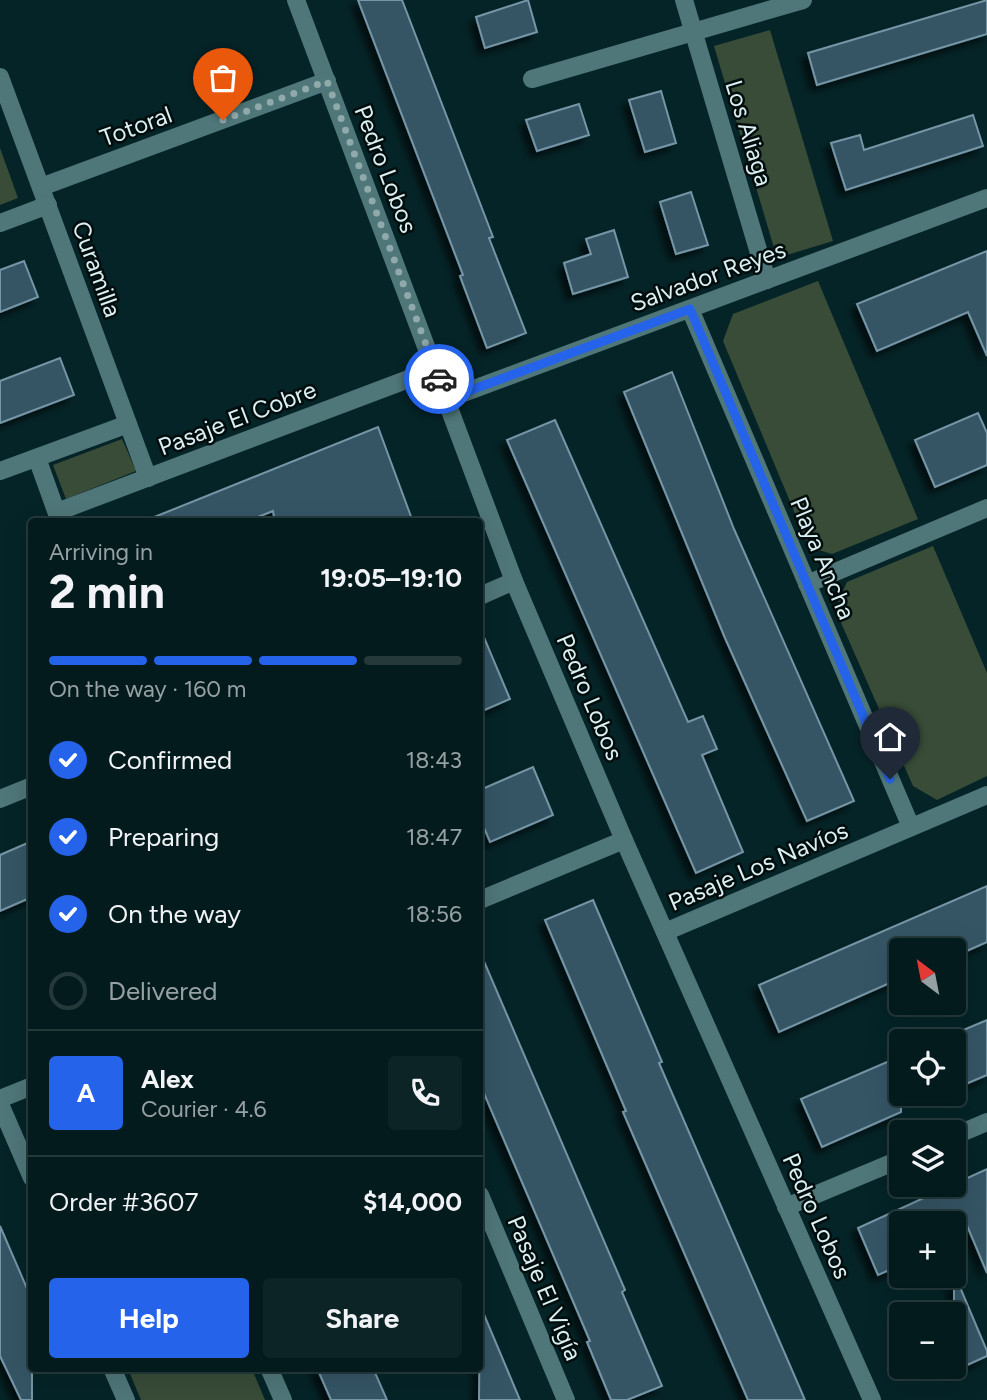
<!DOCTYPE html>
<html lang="en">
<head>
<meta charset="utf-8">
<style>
  :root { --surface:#041b1d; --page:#0d2426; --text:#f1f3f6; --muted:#97a1a4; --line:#25393b; --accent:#2563eb }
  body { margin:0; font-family:Figtree,sans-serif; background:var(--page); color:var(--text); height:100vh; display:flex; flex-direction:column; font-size:26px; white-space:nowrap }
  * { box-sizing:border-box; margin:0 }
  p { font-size:23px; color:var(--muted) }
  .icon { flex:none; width:38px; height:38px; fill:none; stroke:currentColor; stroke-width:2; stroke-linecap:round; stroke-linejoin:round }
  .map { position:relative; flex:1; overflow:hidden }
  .drawer { position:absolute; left:28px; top:518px; width:455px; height:854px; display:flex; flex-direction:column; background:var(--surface); border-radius:7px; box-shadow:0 7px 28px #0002,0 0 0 2px var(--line) }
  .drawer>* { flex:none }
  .needle { width:46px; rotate:328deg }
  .tools { position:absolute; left:889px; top:938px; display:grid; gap:14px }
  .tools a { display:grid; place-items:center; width:77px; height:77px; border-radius:7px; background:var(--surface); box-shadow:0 7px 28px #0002,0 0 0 2px var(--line); font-size:35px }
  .pin { position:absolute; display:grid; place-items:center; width:60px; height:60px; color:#fff; margin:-72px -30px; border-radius:50% 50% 50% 0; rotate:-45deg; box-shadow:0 0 7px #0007 }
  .pin .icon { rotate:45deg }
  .courier { position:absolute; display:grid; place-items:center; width:70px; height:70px; margin:-35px; border:5px solid #2563eb; border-radius:50%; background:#fff; color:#222; box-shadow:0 2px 9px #0007 }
  .head em { font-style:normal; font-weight:700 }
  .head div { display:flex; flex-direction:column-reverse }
  .head { display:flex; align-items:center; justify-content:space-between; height:119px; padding:0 21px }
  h1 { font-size:46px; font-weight:700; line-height:52px }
  .bar { display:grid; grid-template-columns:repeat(4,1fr); gap:10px 7px; align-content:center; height:84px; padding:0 21px }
  .bar i { height:9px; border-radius:5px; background:var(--line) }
  .bar .current { background:var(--accent) }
  .bar p { grid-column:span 4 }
  .line { display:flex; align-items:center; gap:18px; padding:0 21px; border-top:2px solid var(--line) }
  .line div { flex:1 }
  .round { display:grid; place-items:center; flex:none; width:74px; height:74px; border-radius:7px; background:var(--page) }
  ol { padding:0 21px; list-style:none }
  li { display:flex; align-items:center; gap:21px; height:77px }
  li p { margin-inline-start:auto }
  li .icon { padding:7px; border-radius:50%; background:var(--accent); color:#fff; stroke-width:4 }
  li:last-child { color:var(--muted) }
  li i { width:38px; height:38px; border:4px solid var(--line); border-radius:50% }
  .cta { display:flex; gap:14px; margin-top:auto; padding:14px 21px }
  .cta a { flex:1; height:80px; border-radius:7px; background:var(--accent); color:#fff; font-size:28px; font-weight:700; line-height:80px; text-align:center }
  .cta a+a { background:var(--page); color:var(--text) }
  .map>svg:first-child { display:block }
  .green { fill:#384c38 }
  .building { fill:#365565; stroke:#7596a7; stroke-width:2; filter:url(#shadow) }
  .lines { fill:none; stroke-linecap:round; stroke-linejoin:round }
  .street { stroke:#4f7679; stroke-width:18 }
  .done { stroke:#90a9ab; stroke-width:7; stroke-dasharray:0 12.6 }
  .route { stroke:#2563eb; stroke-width:9 }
  .labels { text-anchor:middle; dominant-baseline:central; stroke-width:5; stroke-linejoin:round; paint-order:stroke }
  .street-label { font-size:24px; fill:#dbf0f2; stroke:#010c0d }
</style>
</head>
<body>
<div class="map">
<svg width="987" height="1400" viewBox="0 0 987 1400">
  <defs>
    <filter id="shadow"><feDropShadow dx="-6" dy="6" stdDeviation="3.5" flood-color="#0009"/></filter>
  </defs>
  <rect width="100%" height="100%" fill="#052427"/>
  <!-- green -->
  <g class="green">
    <polygon points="770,30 833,241 777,258 714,46"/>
    <polygon points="0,148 18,198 0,205"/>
    <polygon points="818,281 918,519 832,554 809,547 723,341 733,314"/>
    <polygon points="122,439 136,471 66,499 53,465"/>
    <polygon points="933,546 987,673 987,776 937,800 913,786 835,609 847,582"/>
    <polygon points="128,1369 252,1369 265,1400 141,1400"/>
  </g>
  <!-- building -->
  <g class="building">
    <polygon points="358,0 402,0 493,237 489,238 526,333 487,348 460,276 463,275"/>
    <polygon points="528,0 537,32 485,48 476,17"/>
    <polygon points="987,0 987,34 817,85 808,53"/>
    <polygon points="661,91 676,143 645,152 629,100"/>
    <polygon points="579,104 589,135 537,151 526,120"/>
    <polygon points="973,115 983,146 846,190 831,143 860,135 864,150"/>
    <polygon points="691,192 708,245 676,254 660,202"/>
    <polygon points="614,230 628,277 573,294 564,263 591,254 586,239"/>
    <polygon points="987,251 987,356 968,312 877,351 857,304"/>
    <polygon points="24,261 38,297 0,312 0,270"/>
    <polygon points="60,358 74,395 0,423 0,381"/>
    <polygon points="672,372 734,529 854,801 807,821 725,638 624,392"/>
    <polygon points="978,413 987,433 987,465 935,487 915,440"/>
    <polygon points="555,420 688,722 703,716 717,749 702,755 743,852 696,873 507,440"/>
    <polygon points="378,427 413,522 275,522 273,511 245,522 142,522"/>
    <polygon points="480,628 510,699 480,712"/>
    <polygon points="533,767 553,815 490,842 480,818 480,790"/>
    <polygon points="32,841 32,897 0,911 0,855"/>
    <polygon points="987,886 987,942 960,954 958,950 901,950 901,978 779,1032 759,985"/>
    <polygon points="593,900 662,1062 659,1063 805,1400 748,1400 623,1112 626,1111 545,920"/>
    <polygon points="480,952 625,1290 622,1292 662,1386 627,1400 611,1400 587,1342 590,1341 480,1084"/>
    <polygon points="987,1020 987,1075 954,1089 954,1034"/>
    <polygon points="901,1056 901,1112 822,1147 801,1099"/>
    <polygon points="987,1169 987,1273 966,1223 901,1223 901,1265 878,1275 858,1228"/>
    <polygon points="0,1226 32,1300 32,1400 21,1400 0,1356"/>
    <polygon points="954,1273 987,1351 987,1356 954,1371"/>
    <polygon points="480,1305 520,1400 479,1400"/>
    <polygon points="317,1368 373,1368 387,1400 331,1400"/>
  </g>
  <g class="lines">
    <!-- street -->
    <g class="street">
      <polyline points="296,0 514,581 624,840 872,1400"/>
      <polyline points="684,0 767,280"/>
      <polyline points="0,77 148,478"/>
      <polyline points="532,79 803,0"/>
      <polyline points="41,187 327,81"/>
      <polyline points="0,223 48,205"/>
      <polyline points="690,309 911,827"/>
      <polyline points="447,399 987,198"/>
      <polyline points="37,458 60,522"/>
      <polyline points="0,471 128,424"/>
      <polyline points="57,512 435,369"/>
      <polyline points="807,584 987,508"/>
      <polyline points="480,596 514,581"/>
      <polyline points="0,799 32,786"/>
      <polyline points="480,900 624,840"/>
      <polyline points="665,932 987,795"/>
      <polyline points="0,1099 32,1086"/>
      <polyline points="0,1104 32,1178"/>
      <polyline points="954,1136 987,1122"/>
      <polyline points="480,1195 566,1400"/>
      <polyline points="786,1207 901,1159"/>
      <polyline points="112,1368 126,1400"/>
      <polyline points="269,1368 283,1400"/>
    </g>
  </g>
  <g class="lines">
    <!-- done -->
    <polyline class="done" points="223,120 327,81 439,379"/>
    <!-- route -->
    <polyline class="route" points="439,379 447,399 690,309 890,779"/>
  </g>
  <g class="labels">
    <!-- street labels -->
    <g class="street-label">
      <text transform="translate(136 126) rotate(-20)">Totoral</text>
      <text transform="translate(749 133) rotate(73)">Los Aliaga</text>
      <text transform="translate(386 169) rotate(69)">Pedro Lobos</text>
      <text transform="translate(97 269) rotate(70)">Curamilla</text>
      <text transform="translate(708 276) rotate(-20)">Salvador Reyes</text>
      <text transform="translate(237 418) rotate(-21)">Pasaje El Cobre</text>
      <text transform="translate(823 558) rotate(67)">Playa Ancha</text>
      <text transform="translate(590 697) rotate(67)">Pedro Lobos</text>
      <text transform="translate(758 866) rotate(-23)">Pasaje Los Navíos</text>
      <text transform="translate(817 1216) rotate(66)">Pedro Lobos</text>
      <text transform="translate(545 1288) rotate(67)">Pasaje El Vigía</text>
    </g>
  </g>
</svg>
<div class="tools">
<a><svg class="needle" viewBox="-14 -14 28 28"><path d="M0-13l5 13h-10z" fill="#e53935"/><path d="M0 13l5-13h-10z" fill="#97a1a4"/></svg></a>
<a><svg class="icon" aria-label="locate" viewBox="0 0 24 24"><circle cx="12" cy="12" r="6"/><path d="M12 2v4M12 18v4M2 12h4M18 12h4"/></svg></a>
<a><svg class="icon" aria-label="layers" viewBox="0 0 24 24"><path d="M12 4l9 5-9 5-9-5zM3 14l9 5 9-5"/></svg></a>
<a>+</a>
<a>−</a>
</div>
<div class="pin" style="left:223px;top:120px;background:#ea580c"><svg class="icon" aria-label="bag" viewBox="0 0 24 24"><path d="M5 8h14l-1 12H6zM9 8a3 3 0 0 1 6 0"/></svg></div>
<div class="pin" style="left:890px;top:779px;background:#1f2937"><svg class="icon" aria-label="home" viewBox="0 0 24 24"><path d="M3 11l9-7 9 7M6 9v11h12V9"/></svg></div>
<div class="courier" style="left:439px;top:379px"><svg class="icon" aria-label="car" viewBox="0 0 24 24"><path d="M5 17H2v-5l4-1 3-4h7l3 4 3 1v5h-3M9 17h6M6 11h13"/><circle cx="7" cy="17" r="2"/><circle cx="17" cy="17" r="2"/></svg></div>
<section class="drawer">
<div class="head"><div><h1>2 min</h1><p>Arriving in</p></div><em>19:05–19:10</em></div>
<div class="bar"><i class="current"></i><i class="current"></i><i class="current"></i><i></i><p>On the way · 160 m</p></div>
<ol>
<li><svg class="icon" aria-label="check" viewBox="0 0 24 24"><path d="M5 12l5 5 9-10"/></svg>Confirmed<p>18:43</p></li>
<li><svg class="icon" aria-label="check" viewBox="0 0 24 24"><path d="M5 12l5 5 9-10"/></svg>Preparing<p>18:47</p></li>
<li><svg class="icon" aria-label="check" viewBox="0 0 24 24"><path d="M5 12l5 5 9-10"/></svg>On the way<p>18:56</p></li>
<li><i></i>Delivered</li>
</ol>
<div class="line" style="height:126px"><b class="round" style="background:var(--accent);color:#fff">A</b><div><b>Alex</b><p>Courier · 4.6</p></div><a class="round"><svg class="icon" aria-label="phone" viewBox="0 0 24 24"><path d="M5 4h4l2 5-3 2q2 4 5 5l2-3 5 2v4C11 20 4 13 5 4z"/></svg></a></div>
<div class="line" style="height:91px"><div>Order #3607</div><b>$14,000</b></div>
<div class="cta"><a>Help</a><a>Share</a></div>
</section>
</div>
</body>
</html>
